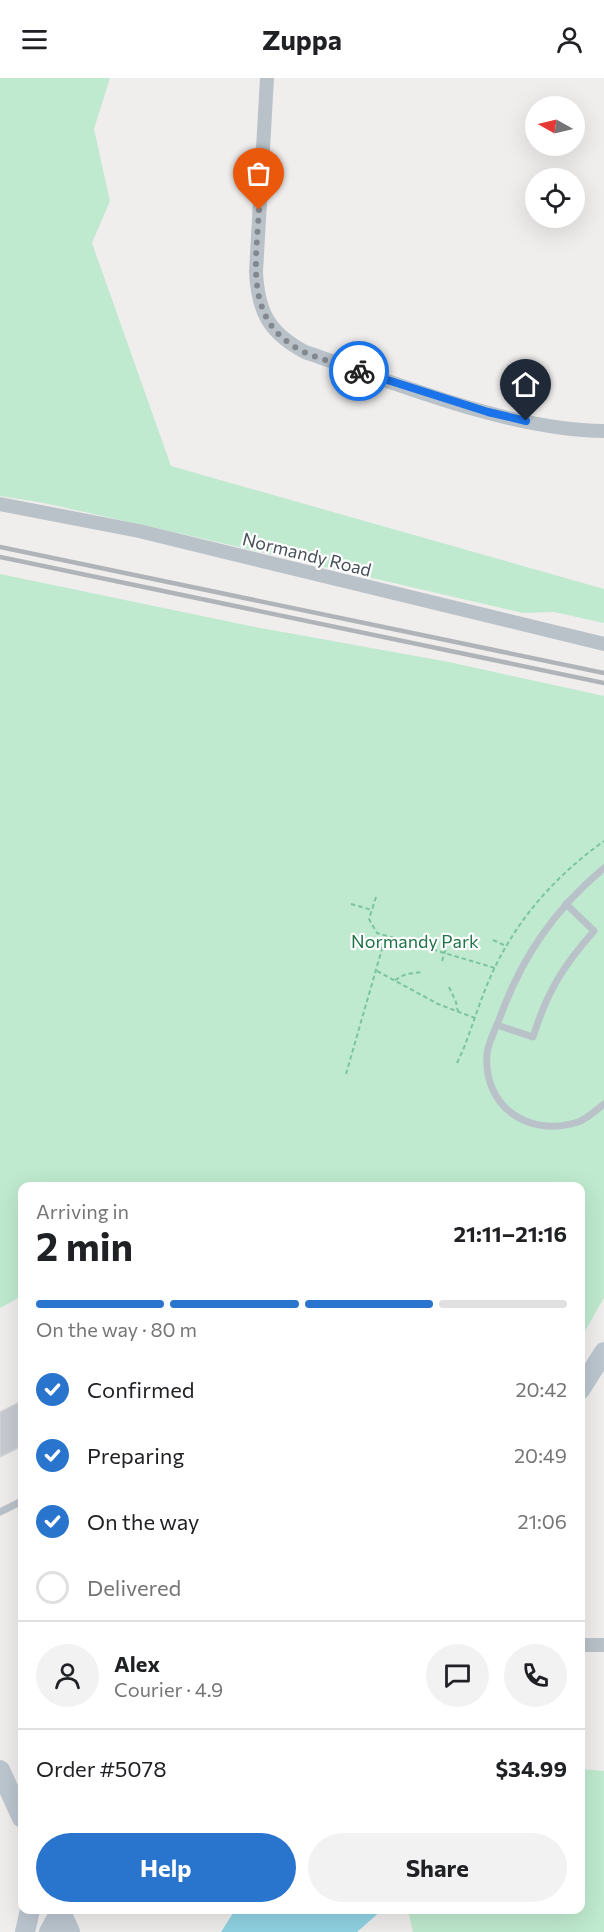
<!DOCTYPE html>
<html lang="en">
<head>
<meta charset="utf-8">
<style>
  :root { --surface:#fff; --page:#f2f2f2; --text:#202124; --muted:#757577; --line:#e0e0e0; --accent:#2974cd }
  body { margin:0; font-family:Commissioner,sans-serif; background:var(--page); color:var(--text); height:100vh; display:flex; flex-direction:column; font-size:22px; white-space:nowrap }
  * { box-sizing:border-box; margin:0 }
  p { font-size:20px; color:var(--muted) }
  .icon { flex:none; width:33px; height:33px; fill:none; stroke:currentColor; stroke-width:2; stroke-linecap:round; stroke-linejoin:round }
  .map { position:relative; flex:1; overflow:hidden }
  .side { position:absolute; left:18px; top:1104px; width:567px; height:732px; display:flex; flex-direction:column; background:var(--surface); border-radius:12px; box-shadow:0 6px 24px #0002 }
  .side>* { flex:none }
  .needle { width:39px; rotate:278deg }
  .buttons { position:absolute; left:525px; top:18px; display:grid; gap:12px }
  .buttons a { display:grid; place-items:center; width:60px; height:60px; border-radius:50%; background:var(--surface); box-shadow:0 6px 24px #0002; font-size:30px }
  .pin { position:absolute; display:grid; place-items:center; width:51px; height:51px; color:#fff; margin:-62px -26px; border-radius:50% 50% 50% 0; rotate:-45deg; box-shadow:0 0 6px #0007 }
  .pin .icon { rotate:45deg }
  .courier { position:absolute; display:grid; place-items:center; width:60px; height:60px; margin:-30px; border:4px solid #1a73e8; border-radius:50%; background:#fff; color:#222; box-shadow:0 2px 8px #0007 }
  .overview em { font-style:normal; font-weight:700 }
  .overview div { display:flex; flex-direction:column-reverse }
  .overview { display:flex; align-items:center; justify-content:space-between; height:102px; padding:0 18px }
  h1 { font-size:39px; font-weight:700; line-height:45px }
  .bar { display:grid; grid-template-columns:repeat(4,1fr); gap:9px 6px; align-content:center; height:72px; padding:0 18px }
  .bar i { height:8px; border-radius:4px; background:var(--line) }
  .bar .on { background:var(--accent) }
  .bar p { grid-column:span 4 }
  .line { display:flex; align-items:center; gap:15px; padding:0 18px; border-top:2px solid var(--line) }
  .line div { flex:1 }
  .round { display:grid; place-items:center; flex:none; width:63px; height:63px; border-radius:32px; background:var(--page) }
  ol { padding:0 18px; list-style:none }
  li { display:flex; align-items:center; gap:18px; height:66px }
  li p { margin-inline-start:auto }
  li .icon { padding:6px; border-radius:50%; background:var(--accent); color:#fff; stroke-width:4 }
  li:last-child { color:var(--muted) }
  li i { width:33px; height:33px; border:3px solid var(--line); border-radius:50% }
  .cta { display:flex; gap:12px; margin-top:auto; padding:12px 18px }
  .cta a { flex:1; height:69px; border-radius:36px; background:var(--accent); color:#fff; font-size:24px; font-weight:700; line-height:69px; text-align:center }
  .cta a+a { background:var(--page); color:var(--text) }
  header { display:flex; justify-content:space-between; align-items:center; height:78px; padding:0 18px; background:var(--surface); font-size:27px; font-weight:700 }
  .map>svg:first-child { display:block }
  .green { fill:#bfeacf }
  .water { fill:#90d3e3 }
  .building { fill:#c7cad0; stroke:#d2d4d8; stroke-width:1.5 }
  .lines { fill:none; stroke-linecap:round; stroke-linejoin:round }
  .path { stroke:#7ac59f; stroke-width:2; stroke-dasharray:4.5 3; stroke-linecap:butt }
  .lane { stroke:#bac2c9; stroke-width:7 }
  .street { stroke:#bac2c9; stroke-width:14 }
  .secondary { stroke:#bcc6cf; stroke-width:20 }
  .rail { stroke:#b0b3b7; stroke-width:4.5 }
  .done { stroke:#82888d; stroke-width:6; stroke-dasharray:0 10.8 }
  .route { stroke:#1a73e8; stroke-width:8 }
  .labels { text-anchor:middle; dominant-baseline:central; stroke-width:4.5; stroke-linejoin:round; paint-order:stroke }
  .street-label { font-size:18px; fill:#475159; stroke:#fff }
  .park-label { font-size:18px; fill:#1f7347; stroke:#fff }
</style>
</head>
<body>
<header><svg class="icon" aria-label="menu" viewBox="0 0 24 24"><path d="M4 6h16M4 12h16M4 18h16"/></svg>Zuppa<svg class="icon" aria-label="person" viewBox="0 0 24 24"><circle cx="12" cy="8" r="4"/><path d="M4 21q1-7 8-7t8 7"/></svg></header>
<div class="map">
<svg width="604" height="1854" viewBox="0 0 604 1854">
  <rect width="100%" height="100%" fill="#f0eded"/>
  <!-- green -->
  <g class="green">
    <polygon points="0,0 110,0 94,51 110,123 92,165 171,388 604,511 604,545 554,534 523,535 187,457 44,425 0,418"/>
    <polygon points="0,496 255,549 449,584 604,618 604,1220 581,1260 580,1108 22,1108 22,1218 0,1230"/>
    <polygon points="581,1691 604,1693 604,1854 413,1854 408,1832 580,1832"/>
  </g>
  <!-- water -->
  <polygon class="water" points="235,1832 382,1832 357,1854 221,1854"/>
  <!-- building -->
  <polygon class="building" points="22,1323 22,1368 0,1379 0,1334"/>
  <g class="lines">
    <!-- path -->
    <g class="path">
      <polyline points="376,819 369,841 377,855 495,890"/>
      <polyline points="351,826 372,832"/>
      <polyline points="493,862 506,868"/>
      <polyline points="442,883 446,870"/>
      <polyline points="377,893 438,926 475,940"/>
      <polyline points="395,902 406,896 423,894"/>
      <polyline points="449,909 456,924 458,934"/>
      <path d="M457 985 463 972C471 952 477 932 485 912 509 850 551 801 604 763"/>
      <polyline points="346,996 384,864"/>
    </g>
    <!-- lane -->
    <g class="lane">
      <path d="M604 790C554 832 521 880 499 942 495 952 488 965 487 976 483 1029 529 1060 578 1044 587 1041 596 1032 604 1026"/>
      <path d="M497 947 533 959C547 914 563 888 594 853L566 826"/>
      <polyline points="0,1434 22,1423"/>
    </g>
    <!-- street -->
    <g class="street">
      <path d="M267 0 256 194C258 234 269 255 305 274 396 305 508 352 604 353"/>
      <polyline points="0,426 139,453 604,566"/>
      <polyline points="580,1567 604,1567"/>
    </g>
    <!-- secondary -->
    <g class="secondary">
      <polyline points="580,1312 604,1274"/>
      <polyline points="0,1692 22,1740"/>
      <polyline points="60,1832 70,1854"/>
      <polyline points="25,1854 30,1832"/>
      <polyline points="49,1854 61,1832"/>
    </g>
    <!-- rail -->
    <g class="rail">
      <polyline points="0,469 604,595"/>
      <polyline points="0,479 604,605"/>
    </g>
  </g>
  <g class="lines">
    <!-- done -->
    <path class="done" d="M259 132C256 187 244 243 302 273 320 282 341 286 359 293"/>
    <!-- route -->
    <polyline class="route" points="359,293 488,334 526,343"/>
  </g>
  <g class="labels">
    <!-- street labels -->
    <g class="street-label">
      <text transform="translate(307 476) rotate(14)">Normandy Road</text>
    </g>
    <!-- park labels -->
    <g class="park-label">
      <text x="415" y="863">Normandy Park</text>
    </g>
  </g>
</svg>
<div class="buttons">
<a><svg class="needle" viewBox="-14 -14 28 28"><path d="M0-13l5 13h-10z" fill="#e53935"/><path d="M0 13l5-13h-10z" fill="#757577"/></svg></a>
<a><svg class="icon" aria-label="locate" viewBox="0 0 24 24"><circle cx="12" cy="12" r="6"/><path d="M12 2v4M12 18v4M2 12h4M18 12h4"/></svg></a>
</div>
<div class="pin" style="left:259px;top:132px;background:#ea580c"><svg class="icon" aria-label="bag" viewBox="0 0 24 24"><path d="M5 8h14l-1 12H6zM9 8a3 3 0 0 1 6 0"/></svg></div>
<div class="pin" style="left:526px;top:343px;background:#1f2937"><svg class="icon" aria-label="home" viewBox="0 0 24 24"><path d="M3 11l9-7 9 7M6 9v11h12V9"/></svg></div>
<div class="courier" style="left:359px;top:293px"><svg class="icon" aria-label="bike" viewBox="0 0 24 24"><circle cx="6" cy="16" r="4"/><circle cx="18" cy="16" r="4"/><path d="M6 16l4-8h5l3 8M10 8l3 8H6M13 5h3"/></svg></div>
<section class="side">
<div class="overview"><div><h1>2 min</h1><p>Arriving in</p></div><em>21:11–21:16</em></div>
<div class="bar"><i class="on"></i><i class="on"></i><i class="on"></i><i></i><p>On the way · 80 m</p></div>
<ol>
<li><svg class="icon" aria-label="check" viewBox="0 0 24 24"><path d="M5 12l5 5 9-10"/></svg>Confirmed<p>20:42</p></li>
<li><svg class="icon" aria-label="check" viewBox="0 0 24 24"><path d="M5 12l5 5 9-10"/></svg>Preparing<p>20:49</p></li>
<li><svg class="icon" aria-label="check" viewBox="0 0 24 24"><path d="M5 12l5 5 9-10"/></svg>On the way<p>21:06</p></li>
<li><i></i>Delivered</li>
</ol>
<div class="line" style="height:108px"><a class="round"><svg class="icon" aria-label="person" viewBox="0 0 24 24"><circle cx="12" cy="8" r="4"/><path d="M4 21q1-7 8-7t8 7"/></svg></a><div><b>Alex</b><p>Courier · 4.9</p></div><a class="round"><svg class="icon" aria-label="chat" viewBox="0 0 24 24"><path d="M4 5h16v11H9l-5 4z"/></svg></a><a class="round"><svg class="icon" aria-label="phone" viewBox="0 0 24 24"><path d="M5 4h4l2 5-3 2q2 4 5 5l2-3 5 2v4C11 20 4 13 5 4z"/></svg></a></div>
<div class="line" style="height:78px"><div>Order #5078</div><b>$34.99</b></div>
<div class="cta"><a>Help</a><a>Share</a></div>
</section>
</div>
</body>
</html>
